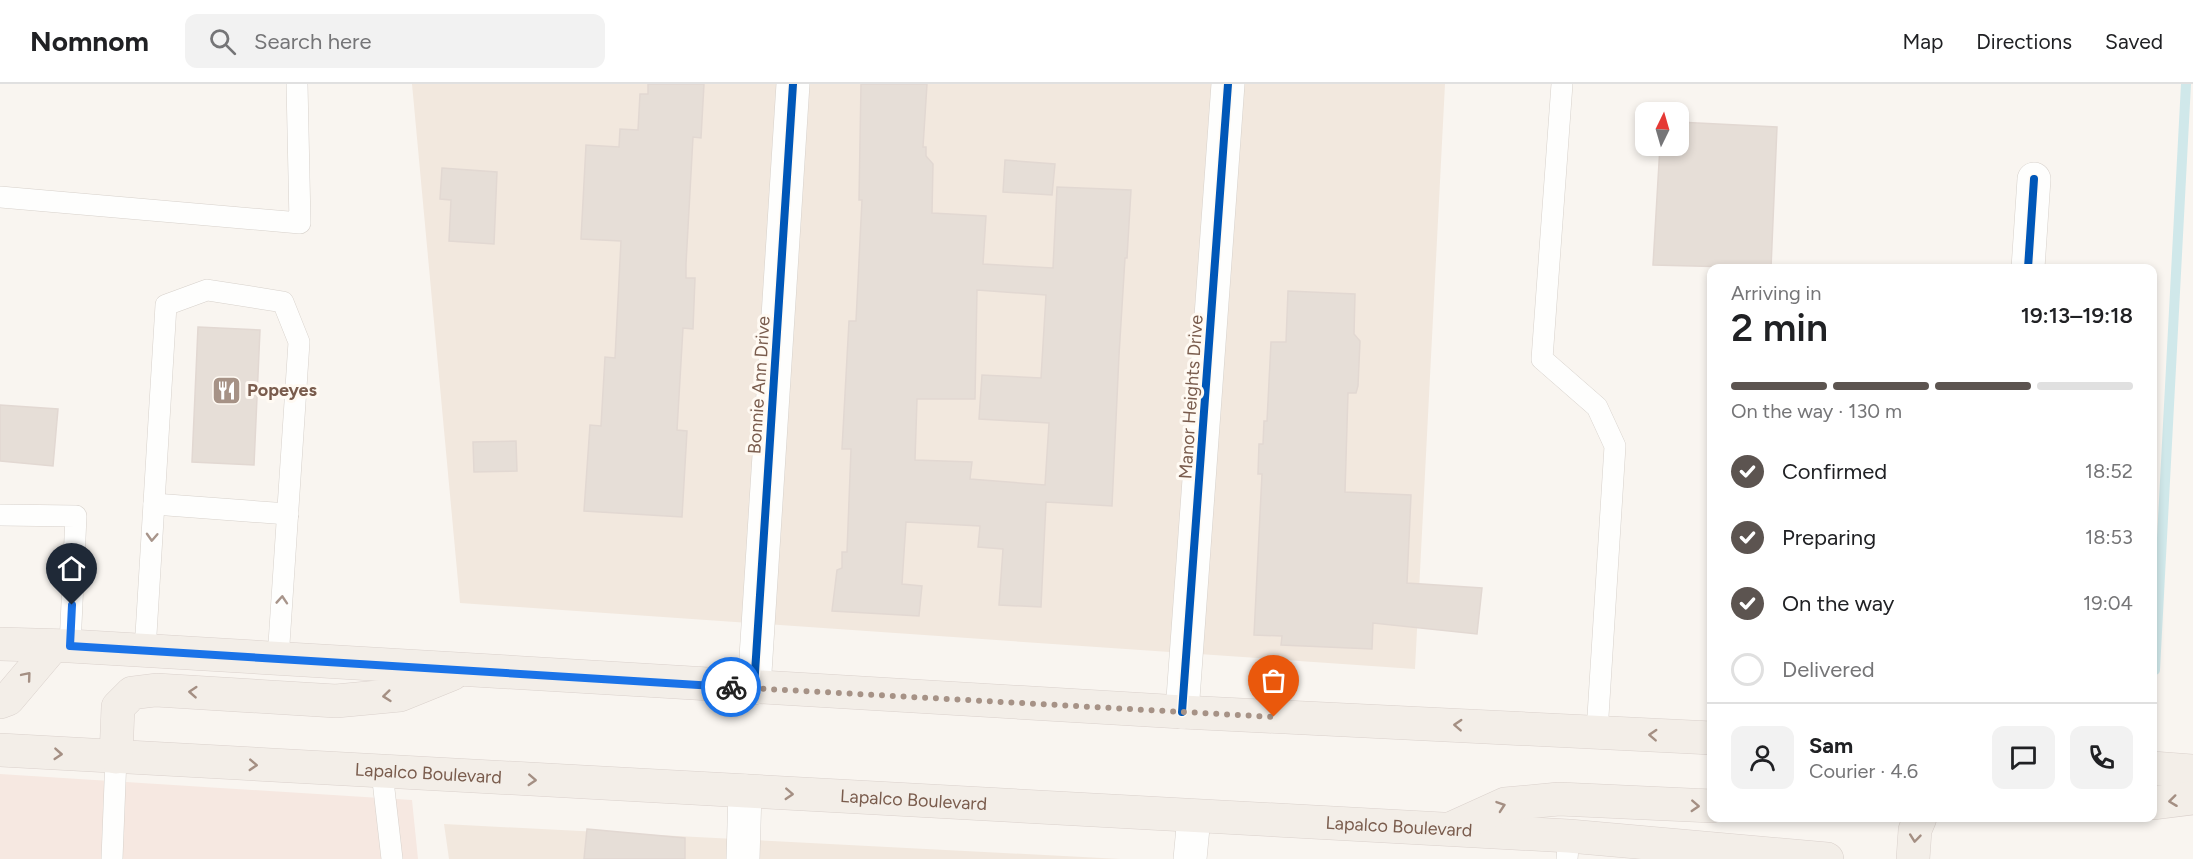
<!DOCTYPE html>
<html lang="en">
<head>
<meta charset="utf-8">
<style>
  :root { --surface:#fff; --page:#f2f2f2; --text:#202124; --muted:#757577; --line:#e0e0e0; --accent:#5c5450 }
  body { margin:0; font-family:Figtree,sans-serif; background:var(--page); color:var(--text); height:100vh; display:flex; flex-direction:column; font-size:22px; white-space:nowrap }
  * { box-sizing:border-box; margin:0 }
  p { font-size:20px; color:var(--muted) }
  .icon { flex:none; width:33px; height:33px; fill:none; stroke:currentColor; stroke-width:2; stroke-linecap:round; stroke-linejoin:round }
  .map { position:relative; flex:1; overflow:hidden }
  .sheet { position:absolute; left:1707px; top:180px; width:450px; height:558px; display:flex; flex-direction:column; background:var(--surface); border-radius:12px; box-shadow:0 3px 9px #0003 }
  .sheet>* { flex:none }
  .needle { width:39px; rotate:5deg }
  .controls { position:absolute; left:1635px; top:18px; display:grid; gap:12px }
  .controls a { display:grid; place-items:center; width:54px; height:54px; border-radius:12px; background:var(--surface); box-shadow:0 3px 9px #0003; font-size:30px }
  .pin { position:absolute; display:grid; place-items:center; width:51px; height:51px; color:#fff; margin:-62px -26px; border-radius:50% 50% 50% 0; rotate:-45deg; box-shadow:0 0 6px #0007 }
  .pin .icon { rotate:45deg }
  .courier { position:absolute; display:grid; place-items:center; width:60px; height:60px; margin:-30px; border:4px solid #1a73e8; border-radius:50%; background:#fff; color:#222; box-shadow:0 2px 8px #0007 }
  .summary em { font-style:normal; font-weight:600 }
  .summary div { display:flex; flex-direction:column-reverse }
  .summary { display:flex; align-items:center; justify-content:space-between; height:102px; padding:0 24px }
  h1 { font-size:39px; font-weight:600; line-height:45px }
  .bar { display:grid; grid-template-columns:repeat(4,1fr); gap:9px 6px; align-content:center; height:72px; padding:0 24px }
  .bar i { height:8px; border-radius:4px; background:var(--line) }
  .bar .selected { background:var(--accent) }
  .bar p { grid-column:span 4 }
  .line { display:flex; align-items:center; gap:15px; padding:0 24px; border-top:2px solid var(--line) }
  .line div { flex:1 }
  .round { display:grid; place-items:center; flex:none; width:63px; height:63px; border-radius:12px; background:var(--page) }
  ol { padding:0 24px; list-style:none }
  li { display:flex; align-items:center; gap:18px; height:66px }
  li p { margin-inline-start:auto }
  li .icon { padding:6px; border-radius:50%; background:var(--accent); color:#fff; stroke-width:4 }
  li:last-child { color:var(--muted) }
  li i { width:33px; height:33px; border:3px solid var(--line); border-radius:50% }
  header { display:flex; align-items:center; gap:36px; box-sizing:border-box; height:84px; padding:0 30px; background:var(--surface); border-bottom:2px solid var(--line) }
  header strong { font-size:28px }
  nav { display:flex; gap:33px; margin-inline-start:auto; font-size:21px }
  .search { width:420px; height:54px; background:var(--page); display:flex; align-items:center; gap:15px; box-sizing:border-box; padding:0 21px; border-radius:12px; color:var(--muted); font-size:22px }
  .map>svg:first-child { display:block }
  .residential { fill:#f2e8de }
  .commercial { fill:#f6e8e1 }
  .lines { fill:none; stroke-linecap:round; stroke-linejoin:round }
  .stream { stroke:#d0e8ea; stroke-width:10 }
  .building { fill:#e6ded7; stroke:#e2d8d2; stroke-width:1.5; fill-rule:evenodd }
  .lane-casing { stroke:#d7d1cb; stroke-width:22 }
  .street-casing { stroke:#d7d1cb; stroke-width:34 }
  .primary-casing { stroke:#dad1cc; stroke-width:34 }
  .lane { stroke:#fefefd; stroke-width:21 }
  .street { stroke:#fefefd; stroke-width:33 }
  .primary { stroke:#f3eee8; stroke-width:33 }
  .cycleway-casing { stroke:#fffaf3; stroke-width:11 }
  .cycleway { stroke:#0057b8; stroke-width:8 }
  .oneway { stroke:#a8958b }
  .oneway2 { stroke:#a48f83 }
  .done { stroke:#a69286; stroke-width:6; stroke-dasharray:0 10.8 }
  .route { stroke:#1a73e8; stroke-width:8 }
  .labels { text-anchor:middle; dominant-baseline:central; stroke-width:6; stroke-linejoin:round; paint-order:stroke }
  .street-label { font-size:18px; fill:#7a5c4d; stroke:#fffaf3 }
  .poi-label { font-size:18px; font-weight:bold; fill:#7a5c4d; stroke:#fffaf3; text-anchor:start }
</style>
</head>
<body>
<header>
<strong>Nomnom</strong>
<div class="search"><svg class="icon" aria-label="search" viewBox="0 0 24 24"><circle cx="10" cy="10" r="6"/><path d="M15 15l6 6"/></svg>Search here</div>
<nav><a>Map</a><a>Directions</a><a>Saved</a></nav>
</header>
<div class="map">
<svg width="2193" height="775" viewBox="0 0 2193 775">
  <rect width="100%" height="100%" fill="#f9f5f0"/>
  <!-- residential -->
  <g class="residential">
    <polygon points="412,0 1445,0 1415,585 460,519"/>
    <polygon points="444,740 1121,775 449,775"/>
  </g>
  <!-- commercial -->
  <polygon class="commercial" points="0,690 412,716 418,775 0,775"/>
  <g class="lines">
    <!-- stream -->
    <polyline class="stream" points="2155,586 2186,0"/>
  </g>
  <!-- building -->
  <g class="building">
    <polygon points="648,0 704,0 701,54 693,53 686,180 686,194 695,194 693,245 683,244 677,346 687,347 682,433 584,427 590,341 601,342 605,273 615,274 621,157 581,155 586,61 619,63 620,45 638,46 640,10 648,10"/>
    <path d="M861 0H927L923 63H926V72L933 80 932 129 986 132 983 180 1053 184 1057 103 1131 106 1127 174H1125L1119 271 1112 422 1046 418 1041 523 999 521 1003 465 978 463 980 442 906 438 902 500 922 502 919 532 832 527 837 486 842 484V468H847L851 365H842L849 237H856L862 116H859ZM977 206 1046 211 1041 294 982 291 979 335 1049 339 1045 401 970 395 972 378 915 376 917 315H975Z"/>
    <polygon points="1678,38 1777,43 1771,184 1653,181 1660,62 1678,62"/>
    <polygon points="1005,76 1055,80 1052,111 1003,108"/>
    <polygon points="442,84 497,88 494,160 449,157 451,116 440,115"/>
    <polygon points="1288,207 1355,210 1354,250 1360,257 1358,302 1356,309 1348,309 1345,408 1411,411 1407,499 1482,504 1477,550 1373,539 1372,565 1281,561 1282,552 1254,551 1262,390 1258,390 1259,360 1263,360 1264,337 1267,337 1271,258 1286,258"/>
    <polygon points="198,243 260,246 254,381 192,378"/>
    <polygon points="0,321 58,325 53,382 0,377"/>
    <polygon points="516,357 517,387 474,388 473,358"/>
    <polygon points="587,745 685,754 685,775 584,775"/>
  </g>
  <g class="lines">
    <defs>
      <g id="lane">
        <polyline points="1562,0 1542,275 1597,323 1615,362 1597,648"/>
        <polyline points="0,113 300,139 297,0"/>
        <polyline points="154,420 288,430"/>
        <polyline points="0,431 76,432 70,562"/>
        <polyline points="145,567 166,221 207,206 283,218 299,258 278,575"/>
        <polyline points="382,688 392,775"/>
        <polyline points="112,775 116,673"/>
        <polyline points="1567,775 1569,752"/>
      </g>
      <g id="street">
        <polyline points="2028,184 2034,95"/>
        <polyline points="754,604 793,0"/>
        <polyline points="1182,628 1228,0"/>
        <polyline points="743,775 745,707"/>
        <polyline points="1190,775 1194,733"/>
      </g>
      <g id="primary">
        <polyline points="0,560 70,562 1182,628 1712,654"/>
        <polyline points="0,618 8,615 52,563"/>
        <path id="s1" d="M0 666 1569 752 1827 775"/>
        <polyline points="116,673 118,623 132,609 156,606 336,617 400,611 452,590"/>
        <polyline points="2152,684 2193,687"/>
        <polyline points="2152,719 2193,714"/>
        <polyline points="1452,744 1505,720 1559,715 1712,722"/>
        <polyline points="1913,775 1915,746 1920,734"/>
      </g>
    </defs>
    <!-- lane casing -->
    <use href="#lane" class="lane-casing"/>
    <!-- street casing -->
    <use href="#street" class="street-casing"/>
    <!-- primary casing -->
    <use href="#primary" class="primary-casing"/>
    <!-- lane -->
    <use href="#lane" class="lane"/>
    <!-- street -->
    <use href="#street" class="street"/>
    <!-- primary -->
    <use href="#primary" class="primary"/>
    <defs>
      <g id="cycleway">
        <polyline points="2028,184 2034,95"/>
        <polyline points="754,604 793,0"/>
        <polyline points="1182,628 1228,0"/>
      </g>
    </defs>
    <!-- cycleway casing -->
    <use href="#cycleway" class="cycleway-casing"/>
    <!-- cycleway -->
    <use href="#cycleway" class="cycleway"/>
  </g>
  <!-- one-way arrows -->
  <defs><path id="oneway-chevron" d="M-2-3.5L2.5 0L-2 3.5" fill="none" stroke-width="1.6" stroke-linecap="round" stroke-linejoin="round" transform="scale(1.5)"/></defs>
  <g class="oneway">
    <use href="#oneway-chevron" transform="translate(152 453) rotate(93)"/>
    <use href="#oneway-chevron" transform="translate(282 516) rotate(-86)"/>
  </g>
  <g class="oneway2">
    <use href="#oneway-chevron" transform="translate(27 592) rotate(-50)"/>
    <use href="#oneway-chevron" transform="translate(193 608) rotate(-176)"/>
    <use href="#oneway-chevron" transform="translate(387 612) rotate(174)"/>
    <use href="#oneway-chevron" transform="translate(1458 641) rotate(-177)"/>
    <use href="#oneway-chevron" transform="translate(1653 651) rotate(-177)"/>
    <use href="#oneway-chevron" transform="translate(58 670) rotate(4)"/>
    <use href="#oneway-chevron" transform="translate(253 681) rotate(3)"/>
    <use href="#oneway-chevron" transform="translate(532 696) rotate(3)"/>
    <use href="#oneway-chevron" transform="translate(789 710) rotate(3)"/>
    <use href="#oneway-chevron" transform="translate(2173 717) rotate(173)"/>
    <use href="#oneway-chevron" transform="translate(1501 722) rotate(-19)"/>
    <use href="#oneway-chevron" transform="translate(1695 722) rotate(3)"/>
    <use href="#oneway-chevron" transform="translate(1915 754) rotate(96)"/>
  </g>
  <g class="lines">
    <!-- done -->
    <polyline class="done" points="731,603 1274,633"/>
    <!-- route -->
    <polyline class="route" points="72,521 70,562 731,603"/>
  </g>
  <!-- icons -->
  <defs>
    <symbol id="restaurant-square" viewBox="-11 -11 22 22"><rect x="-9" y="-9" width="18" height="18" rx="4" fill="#a69286" stroke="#fffaf3"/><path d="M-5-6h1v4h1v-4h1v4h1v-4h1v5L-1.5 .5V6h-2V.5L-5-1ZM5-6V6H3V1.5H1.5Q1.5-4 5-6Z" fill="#fff"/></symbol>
  </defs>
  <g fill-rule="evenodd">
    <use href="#restaurant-square" x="210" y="290" width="33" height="33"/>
  </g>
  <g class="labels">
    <!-- street labels -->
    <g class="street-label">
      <text transform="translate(759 301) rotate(-86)">Bonnie Ann Drive</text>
      <text transform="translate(1191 313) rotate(-86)">Manor Heights Drive</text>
      <text stroke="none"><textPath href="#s1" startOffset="429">Lapalco Boulevard</textPath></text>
      <text stroke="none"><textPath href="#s1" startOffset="915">Lapalco Boulevard</textPath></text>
      <text stroke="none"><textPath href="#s1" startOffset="1401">Lapalco Boulevard</textPath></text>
    </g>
    <!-- poi labels -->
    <g class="poi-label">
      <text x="247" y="306">Popeyes</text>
    </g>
  </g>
</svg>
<div class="controls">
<a><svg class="needle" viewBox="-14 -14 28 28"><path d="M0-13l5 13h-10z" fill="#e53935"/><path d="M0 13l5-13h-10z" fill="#757577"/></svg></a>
</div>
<div class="pin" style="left:1274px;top:633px;background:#ea580c"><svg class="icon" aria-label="bag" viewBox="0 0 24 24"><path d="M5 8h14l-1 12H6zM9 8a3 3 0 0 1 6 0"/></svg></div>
<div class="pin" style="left:72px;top:521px;background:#1f2937"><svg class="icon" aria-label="home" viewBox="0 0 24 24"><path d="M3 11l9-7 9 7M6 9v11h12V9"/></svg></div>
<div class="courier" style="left:731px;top:603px"><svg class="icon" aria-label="bike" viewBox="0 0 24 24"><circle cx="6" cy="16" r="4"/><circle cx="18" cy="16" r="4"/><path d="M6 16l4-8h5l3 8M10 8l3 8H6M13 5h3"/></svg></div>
<section class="sheet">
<div class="summary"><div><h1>2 min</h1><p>Arriving in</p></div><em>19:13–19:18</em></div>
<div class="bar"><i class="selected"></i><i class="selected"></i><i class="selected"></i><i></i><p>On the way · 130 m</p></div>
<ol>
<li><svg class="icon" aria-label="check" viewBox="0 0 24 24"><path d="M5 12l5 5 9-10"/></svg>Confirmed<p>18:52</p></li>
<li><svg class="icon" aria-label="check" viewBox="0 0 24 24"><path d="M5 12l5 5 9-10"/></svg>Preparing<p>18:53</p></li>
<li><svg class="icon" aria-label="check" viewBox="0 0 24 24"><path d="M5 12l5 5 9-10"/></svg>On the way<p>19:04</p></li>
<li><i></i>Delivered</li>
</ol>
<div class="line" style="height:108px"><a class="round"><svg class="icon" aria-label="person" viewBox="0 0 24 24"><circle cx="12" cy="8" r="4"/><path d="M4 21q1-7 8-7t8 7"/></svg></a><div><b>Sam</b><p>Courier · 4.6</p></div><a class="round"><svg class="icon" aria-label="chat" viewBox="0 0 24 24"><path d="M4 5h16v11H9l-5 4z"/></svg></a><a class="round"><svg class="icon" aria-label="phone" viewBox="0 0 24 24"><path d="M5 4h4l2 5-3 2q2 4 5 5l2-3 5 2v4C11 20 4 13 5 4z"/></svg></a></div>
</section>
</div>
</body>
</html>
